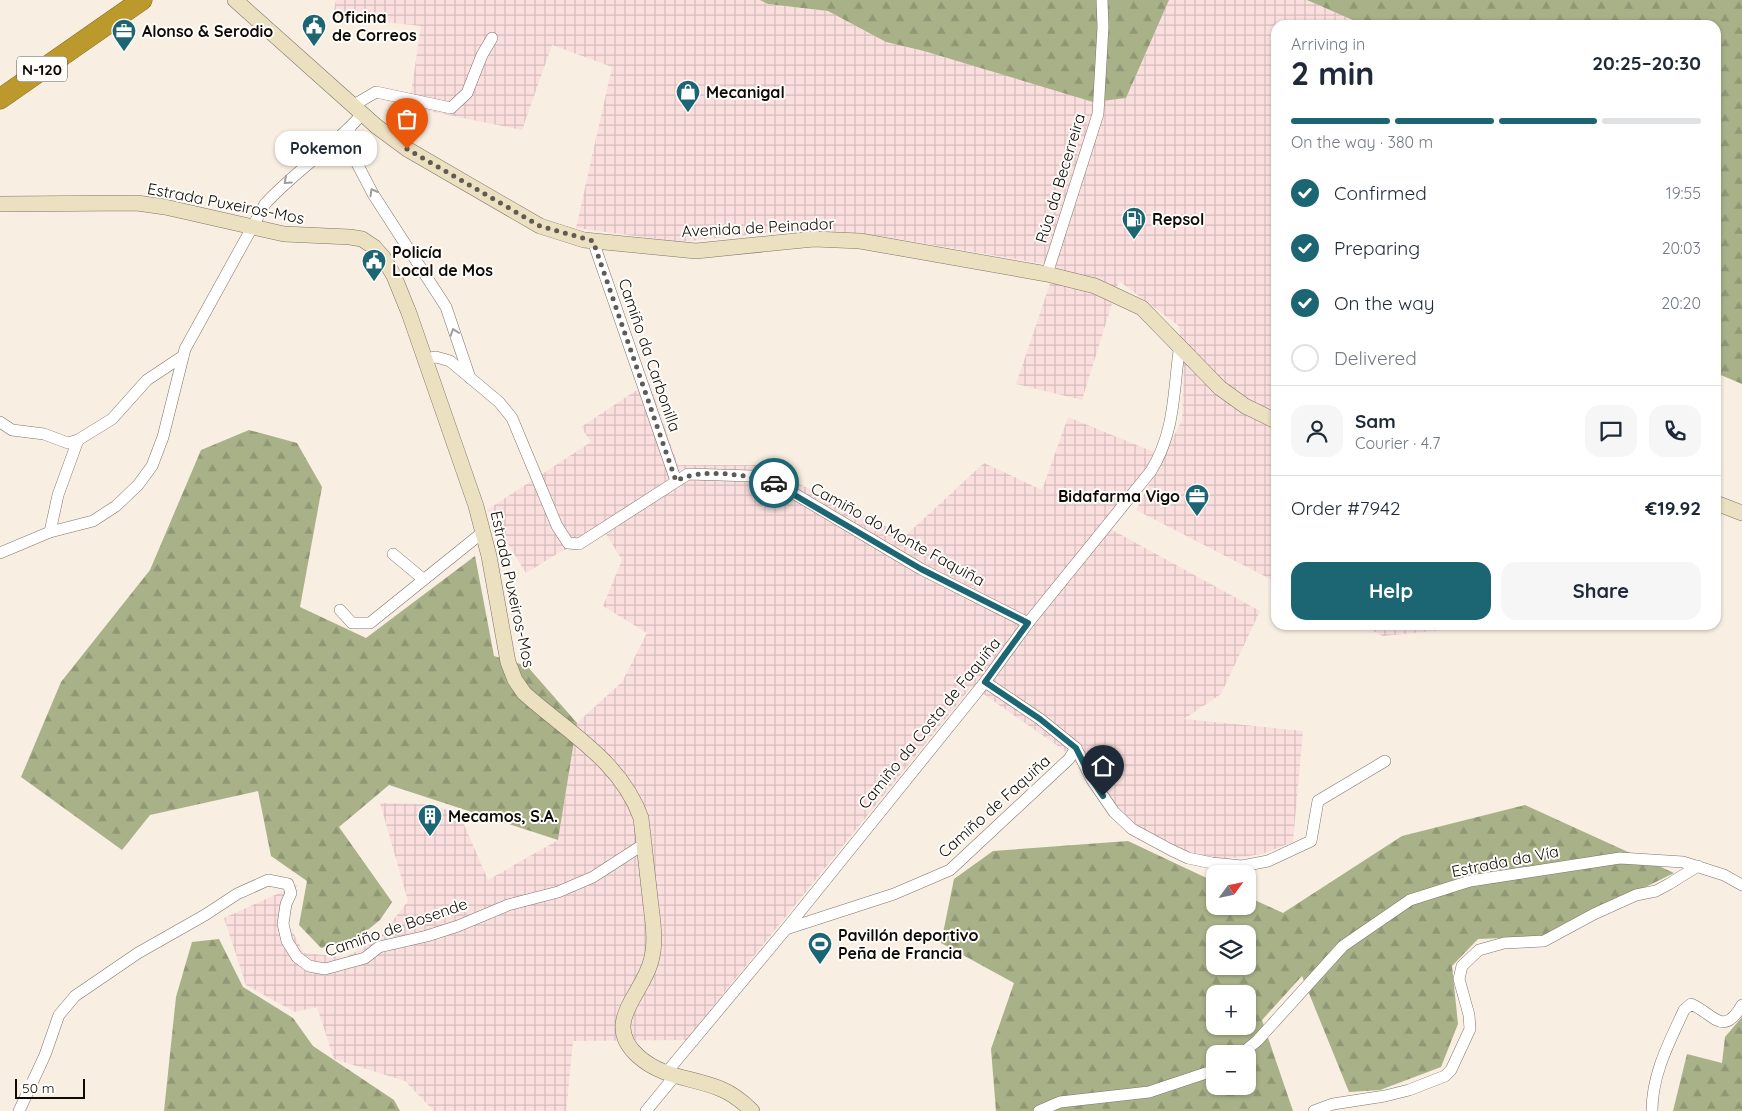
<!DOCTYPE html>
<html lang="en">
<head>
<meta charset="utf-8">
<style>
  :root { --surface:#fff; --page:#f6f6f7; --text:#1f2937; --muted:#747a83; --line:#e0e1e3; --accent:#1c6572 }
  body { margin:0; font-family:Quicksand,sans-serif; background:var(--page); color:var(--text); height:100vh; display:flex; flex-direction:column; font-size:19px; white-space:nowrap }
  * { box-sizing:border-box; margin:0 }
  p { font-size:16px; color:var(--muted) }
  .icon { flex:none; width:28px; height:28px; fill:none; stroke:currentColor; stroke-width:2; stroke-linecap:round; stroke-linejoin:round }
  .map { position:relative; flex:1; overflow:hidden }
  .drawer { position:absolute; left:1271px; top:20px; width:450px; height:610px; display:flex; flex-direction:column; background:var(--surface); border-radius:15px; box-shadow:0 1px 4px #0004 }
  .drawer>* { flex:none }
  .needle { width:32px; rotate:57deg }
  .controls { position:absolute; left:1206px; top:865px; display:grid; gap:10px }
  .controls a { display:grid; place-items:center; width:50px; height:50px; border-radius:10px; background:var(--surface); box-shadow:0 1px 4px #0004; font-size:25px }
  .scale { position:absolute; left:15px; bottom:12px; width:70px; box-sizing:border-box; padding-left:5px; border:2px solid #0e0b07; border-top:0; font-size:14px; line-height:18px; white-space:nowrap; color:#0e0b07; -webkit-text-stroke:4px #fffdfa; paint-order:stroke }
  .pin { position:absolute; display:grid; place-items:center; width:42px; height:42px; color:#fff; margin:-51px -21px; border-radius:50% 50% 50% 0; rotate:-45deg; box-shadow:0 0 5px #0007 }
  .pin .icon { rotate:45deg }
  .courier { position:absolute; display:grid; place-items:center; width:50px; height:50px; margin:-25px; border:4px solid #1c6572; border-radius:50%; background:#fff; color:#222; box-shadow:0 1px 6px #0007 }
  .bubble { position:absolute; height:35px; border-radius:15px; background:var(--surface); box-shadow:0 1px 4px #0004; font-size:16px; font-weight:700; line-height:35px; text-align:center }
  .headline em { font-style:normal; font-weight:700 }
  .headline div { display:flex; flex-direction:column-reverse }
  .headline { display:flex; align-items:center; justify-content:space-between; height:85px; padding:0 20px }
  h1 { font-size:32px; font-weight:700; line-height:38px }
  .bar { display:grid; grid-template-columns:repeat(4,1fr); gap:8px 5px; align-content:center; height:60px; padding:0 20px }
  .bar i { height:6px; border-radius:4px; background:var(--line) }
  .bar .active { background:var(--accent) }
  .bar p { grid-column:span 4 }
  .line { display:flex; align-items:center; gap:12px; padding:0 20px; border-top:1px solid var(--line) }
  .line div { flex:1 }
  .round { display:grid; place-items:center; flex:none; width:52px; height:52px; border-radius:15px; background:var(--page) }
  ol { padding:0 20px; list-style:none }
  li { display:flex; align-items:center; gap:15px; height:55px }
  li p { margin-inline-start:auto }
  li .icon { padding:5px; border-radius:50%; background:var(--accent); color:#fff; stroke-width:4 }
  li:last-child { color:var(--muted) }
  li i { width:28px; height:28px; border:2px solid var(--line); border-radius:50% }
  .primary-button { display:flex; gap:10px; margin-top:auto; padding:10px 20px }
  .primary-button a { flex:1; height:58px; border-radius:15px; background:var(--accent); color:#fff; font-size:20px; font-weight:700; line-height:58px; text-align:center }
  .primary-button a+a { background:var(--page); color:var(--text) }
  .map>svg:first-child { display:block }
  .industrial { fill:url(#industrial-grid) }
  .forest { fill:url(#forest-firs); fill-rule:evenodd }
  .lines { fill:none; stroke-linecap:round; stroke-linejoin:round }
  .street-casing { stroke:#7e756a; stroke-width:12 }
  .secondary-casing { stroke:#7e756a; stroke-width:16 }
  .highway-casing { stroke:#7e671f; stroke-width:21 }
  .street { stroke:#fff; stroke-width:11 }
  .secondary { stroke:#ebe0c0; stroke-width:15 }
  .highway { stroke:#bb992c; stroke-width:20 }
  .oneway { stroke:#9f9d9c }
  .done { stroke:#605a54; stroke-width:5; stroke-dasharray:0 9 }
  .route { stroke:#1c6572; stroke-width:6 }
  .labels { text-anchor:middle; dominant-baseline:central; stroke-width:4; stroke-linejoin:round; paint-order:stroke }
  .shield { fill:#fffdfa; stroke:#565450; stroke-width:1 }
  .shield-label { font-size:15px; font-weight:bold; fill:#0e0b07 }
  .poi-label { font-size:16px; font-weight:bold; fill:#0e0b07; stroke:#fffdfa; text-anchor:start }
  .street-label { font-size:16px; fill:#0e0b07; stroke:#fffdfa }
</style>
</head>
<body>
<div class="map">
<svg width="1742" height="1111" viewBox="0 0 1742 1111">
  <defs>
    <pattern id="industrial-grid" width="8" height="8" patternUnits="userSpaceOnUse" patternTransform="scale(1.25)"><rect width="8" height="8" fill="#fadfde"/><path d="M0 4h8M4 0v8" fill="none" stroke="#d5bebd"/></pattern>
    <pattern id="forest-firs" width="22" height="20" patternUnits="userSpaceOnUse" patternTransform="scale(1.25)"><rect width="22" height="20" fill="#a9b188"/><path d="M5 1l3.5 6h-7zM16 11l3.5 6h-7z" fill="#909774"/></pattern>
  </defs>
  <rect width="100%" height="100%" fill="#f8eee2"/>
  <!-- industrial -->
  <g class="industrial">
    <polygon points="336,0 760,0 768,4 828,11 886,42 1126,98 1169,0 1307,0 1364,25 1276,25 1276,582 1136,510 1182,420 1184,370 1179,326 1119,281 1082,400 1016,384 1056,266 881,236 785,231 680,242 576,228 612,67 552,45 522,130 409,107 421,26 333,16"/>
    <polygon points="649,382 678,465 761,465 905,536 984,463 1042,490 1068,417 1161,455 1105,526 1260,611 1221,694 1184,719 1303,731 1293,842 1262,854 1227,859 1194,856 1129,821 1065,751 972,686 686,1040 573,1041 566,1111 434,1111 405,1081 334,1059 317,1007 295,1012 246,985 224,918 297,885 288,923 304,953 345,957 377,941 408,901 380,803 425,804 459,813 488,880 558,840 577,723 622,682 647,633 603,606 622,560 606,534 560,552 526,573 487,510 591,442 581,427"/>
    <polygon points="1361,625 1449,625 1441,630 1383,636"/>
  </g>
  <!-- forest -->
  <g class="forest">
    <polygon points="760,0 1169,0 1126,98 1093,102 924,51 886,42 828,11 768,4"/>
    <polygon points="1307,0 1742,0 1742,384 1716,373 1716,25 1364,25"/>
    <polygon points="249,430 297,443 322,487 300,607 366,638 475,556 494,656 527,666 577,723 558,840 389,785 339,827 392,902 380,920 354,941 321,948 299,925 307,881 271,856 258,791 150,815 122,850 21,777 61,682 150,570 201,450"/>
    <path d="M1525 805 1674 873 1546 936 1478 939 1452 966 1458 1024 1441 1067 1380 1090 1349 1092 1302 976 1262 1020 1293 1111H996L991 1049 1014 983 941 943 954 879 993 851 1128 841 1215 882V906H1248V897L1283 913 1402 836ZM1215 934H1248V966H1215ZM1215 994H1248V1026H1215ZM1215 1054H1248V1086H1215Z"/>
    <polygon points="219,939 243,987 293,1018 313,1046 394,1100 400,1111 164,1111 176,997 192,942"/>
    <polygon points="1742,1017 1742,1111 1673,1111 1687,1054 1722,1063 1725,1037"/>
  </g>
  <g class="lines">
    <defs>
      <g id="street">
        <polyline points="354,105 376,92 451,108 467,93 482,55 492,38"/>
        <polyline points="350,128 350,150 373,194 446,307 470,378"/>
        <polyline points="593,241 676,481"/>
        <polyline points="1047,274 1098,114 1103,27 1102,0"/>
        <polyline points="425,359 436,357 450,361 499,402 512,418 557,526 568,543 579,544 688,474 752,476 778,484 921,569 1028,623"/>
        <polyline points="0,422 12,430 44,434 68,443 78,440 112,419 147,380 183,356"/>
        <polyline points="50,532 58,495 78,440"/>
        <path d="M0 553 50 532 93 521 116 506 138 485 152 466 163 437 185 349 265 204C295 171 334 147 363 113"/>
        <polyline points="393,554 423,579"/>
        <polyline points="340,610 352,623 370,623 483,532"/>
        <polyline points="985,682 1040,719 1076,748 1092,780 1114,812 1132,829 1171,850 1188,858 1212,863 1242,866 1268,861 1311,841 1318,801 1385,761"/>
        <polyline points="786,929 894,894 950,870 1069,759 1076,748"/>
        <polyline points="1241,1054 1257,1041 1343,946 1410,900 1470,881 1620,858 1683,862 1724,875 1742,885"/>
        <path d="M666 1073 786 929 985 682 1028 623 1151 471C1176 430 1173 390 1180 344"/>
        <polyline points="19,1111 45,1055 59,1015 75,996 138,953 205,915 237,894 268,880 288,884 291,893 286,904 283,924 287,941 297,957 309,966 325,969 365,958 379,947 427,936 458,926 508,905 558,892 593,877 644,844"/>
        <polyline points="646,1111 674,1077"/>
        <polyline points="1039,1111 1060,1102 1149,1092 1215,1070"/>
        <polyline points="1314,1111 1333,1104 1385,1096 1409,1090 1445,1076 1451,1070 1470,1029 1469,1015 1459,979 1462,966 1479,950 1504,943 1544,941 1594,914 1636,895 1656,891 1669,884 1698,866"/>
        <path d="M1652 1111C1652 1074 1669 1043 1684 1010L1691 1004C1714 1014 1723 1038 1742 1005"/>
      </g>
      <g id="secondary">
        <polyline points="235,0 376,126 407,149 540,226 584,240 696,251 814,239 860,241 1047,274 1095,286 1142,308 1220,388 1245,406 1276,421"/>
        <path d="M0 204 137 203 165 207 284 234 350 237 362 239 374 247 383 257 394 276 409 313 476 506 489 556 508 662 515 680 524 693C566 731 621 761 641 818 644 844 647 871 650 897 652 918 657 940 651 961 643 994 601 1023 638 1056 662 1078 692 1077 721 1089 733 1094 743 1102 752 1111"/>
        <polyline points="1716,503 1742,513"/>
      </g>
      <polyline id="highway" points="0,99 142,0"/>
    </defs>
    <!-- street casing -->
    <use href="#street" class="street-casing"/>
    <!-- secondary casing -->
    <use href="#secondary" class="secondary-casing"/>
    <!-- highway casing -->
    <use href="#highway" class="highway-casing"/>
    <!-- street -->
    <use href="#street" class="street"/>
    <!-- secondary -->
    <use href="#secondary" class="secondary"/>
    <!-- highway -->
    <use href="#highway" class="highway"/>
  </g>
  <!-- one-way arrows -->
  <defs><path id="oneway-chevron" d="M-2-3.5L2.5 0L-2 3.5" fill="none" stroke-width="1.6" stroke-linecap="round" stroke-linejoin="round" transform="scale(1.25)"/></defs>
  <g class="oneway">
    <use href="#oneway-chevron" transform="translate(287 181) rotate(138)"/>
    <use href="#oneway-chevron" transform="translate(373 192) rotate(-120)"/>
    <use href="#oneway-chevron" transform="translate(454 332) rotate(-109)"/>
  </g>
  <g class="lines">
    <!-- done -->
    <path class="done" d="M407 149 540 226 593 241 676 481C700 467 749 475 774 483"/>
    <!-- route -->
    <polyline class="route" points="774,483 921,569 1028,623 985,682 1040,719 1076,748 1092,780 1103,796"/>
  </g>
  <!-- icons -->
  <defs>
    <symbol id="civic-pin" viewBox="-11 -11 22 30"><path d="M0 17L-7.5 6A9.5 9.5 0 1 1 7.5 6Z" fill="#1c6572" stroke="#fffdfa"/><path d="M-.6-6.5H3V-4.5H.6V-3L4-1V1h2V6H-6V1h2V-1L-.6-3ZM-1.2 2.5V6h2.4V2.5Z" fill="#fff"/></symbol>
    <symbol id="office-pin" viewBox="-11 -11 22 30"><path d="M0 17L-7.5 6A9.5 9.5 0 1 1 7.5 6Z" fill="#1c6572" stroke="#fffdfa"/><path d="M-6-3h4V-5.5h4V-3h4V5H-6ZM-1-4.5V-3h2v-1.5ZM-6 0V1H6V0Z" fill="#fff"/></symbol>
    <symbol id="shop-pin" viewBox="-11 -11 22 30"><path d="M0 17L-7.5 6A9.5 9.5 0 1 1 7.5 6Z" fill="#1c6572" stroke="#fffdfa"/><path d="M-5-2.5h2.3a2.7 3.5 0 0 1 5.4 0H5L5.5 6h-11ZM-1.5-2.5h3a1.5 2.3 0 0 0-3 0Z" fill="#fff"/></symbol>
    <symbol id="fuel-pin" viewBox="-11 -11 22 30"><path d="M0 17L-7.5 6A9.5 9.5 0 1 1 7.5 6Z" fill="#1c6572" stroke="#fffdfa"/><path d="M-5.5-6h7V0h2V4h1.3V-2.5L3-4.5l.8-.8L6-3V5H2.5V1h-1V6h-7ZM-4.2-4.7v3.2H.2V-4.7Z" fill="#fff"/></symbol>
    <symbol id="building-pin" viewBox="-11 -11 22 30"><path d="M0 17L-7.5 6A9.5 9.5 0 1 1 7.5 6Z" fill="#1c6572" stroke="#fffdfa"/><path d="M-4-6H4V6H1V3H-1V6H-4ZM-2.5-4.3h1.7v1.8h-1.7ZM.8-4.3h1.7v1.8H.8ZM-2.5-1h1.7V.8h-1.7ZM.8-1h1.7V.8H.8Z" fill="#fff"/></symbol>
    <symbol id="stadium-pin" viewBox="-11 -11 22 30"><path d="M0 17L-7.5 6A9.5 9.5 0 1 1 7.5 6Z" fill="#1c6572" stroke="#fffdfa"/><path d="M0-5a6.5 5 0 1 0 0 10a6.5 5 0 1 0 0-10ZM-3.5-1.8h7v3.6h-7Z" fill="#fff"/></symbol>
  </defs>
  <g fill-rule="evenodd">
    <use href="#civic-pin" x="300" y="12" width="28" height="38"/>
    <use href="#office-pin" x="110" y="17" width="28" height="38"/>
    <use href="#shop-pin" x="674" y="78" width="28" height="38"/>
    <use href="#fuel-pin" x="1120" y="205" width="28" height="38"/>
    <use href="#civic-pin" x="360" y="247" width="28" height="38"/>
    <use href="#office-pin" x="1183" y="482" width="28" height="38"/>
    <use href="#building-pin" x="416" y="802" width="28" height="38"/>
    <use href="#stadium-pin" x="806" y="930" width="28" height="38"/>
  </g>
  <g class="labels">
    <!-- shield labels -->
    <rect class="shield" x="17" y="56.5" width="50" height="25" rx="4"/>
    <g class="shield-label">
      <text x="42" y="69">N-120</text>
    </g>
    <!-- poi labels -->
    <g class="poi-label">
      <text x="332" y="17">Oficina<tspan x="332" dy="18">de Correos</tspan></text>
      <text x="142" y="31">Alonso &amp; Serodio</text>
      <text x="706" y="92">Mecanigal</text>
      <text x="1152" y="219">Repsol</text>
      <text x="392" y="252">Policía<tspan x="392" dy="18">Local de Mos</tspan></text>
      <text x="1180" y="496" text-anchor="end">Bidafarma Vigo</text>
      <text x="448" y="816">Mecamos, S.A.</text>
      <text x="838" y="935">Pavillón deportivo<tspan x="838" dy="18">Peña de Francia</tspan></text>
    </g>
    <!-- street labels -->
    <g class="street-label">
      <text transform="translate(1060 178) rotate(-73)">Rúa da Becerreira</text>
      <text transform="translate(226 203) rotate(11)">Estrada Puxeiros-Mos</text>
      <text transform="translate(758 227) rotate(-3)">Avenida de Peinador</text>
      <text transform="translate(650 355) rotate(71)">Camiño da Carbonilla</text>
      <text transform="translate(898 534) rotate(29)">Camiño do Monte Faquiña</text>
      <text transform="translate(513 589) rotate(78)">Estrada Puxeiros-Mos</text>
      <text transform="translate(929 723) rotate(-51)">Camiño da Costa de Faquiña</text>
      <text transform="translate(994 806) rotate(-42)">Camiño de Faquiña</text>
      <text transform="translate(1505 861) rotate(-11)">Estrada da Vía</text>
      <text transform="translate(396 927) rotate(-19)">Camiño de Bosende</text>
    </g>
  </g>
</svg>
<div class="controls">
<a><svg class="needle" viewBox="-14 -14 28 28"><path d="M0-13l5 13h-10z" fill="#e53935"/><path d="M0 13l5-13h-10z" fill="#747a83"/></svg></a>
<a><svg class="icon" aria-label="layers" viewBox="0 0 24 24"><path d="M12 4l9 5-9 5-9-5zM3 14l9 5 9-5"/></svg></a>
<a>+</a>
<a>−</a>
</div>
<div class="scale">50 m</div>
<div class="pin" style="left:407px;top:149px;background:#ea580c"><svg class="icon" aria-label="bag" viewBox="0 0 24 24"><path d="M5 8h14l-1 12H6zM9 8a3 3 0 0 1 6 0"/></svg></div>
<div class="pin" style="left:1103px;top:796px;background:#1f2937"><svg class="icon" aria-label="home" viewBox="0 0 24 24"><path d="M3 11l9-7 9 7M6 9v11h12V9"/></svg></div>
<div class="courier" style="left:774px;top:483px"><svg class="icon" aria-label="car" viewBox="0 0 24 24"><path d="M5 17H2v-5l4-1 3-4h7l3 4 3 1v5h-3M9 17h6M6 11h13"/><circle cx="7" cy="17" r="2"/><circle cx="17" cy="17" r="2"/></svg></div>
<div class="bubble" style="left:275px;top:131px;width:102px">Pokemon</div>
<section class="drawer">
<div class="headline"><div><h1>2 min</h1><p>Arriving in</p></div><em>20:25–20:30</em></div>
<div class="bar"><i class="active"></i><i class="active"></i><i class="active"></i><i></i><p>On the way · 380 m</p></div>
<ol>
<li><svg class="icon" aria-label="check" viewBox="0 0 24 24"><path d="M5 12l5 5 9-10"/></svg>Confirmed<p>19:55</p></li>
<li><svg class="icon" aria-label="check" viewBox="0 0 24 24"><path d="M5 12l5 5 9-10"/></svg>Preparing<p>20:03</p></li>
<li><svg class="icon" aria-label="check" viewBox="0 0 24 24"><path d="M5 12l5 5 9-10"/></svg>On the way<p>20:20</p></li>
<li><i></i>Delivered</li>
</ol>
<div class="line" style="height:90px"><a class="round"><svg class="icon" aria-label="person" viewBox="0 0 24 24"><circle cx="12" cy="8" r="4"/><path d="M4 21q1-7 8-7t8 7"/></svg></a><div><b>Sam</b><p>Courier · 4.7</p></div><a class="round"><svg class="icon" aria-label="chat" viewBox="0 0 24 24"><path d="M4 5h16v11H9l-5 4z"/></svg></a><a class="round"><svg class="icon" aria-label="phone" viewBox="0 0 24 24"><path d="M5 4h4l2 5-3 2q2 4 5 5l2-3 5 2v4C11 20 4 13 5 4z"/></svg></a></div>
<div class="line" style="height:65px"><div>Order #7942</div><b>€19.92</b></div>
<div class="primary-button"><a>Help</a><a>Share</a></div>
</section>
</div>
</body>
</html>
